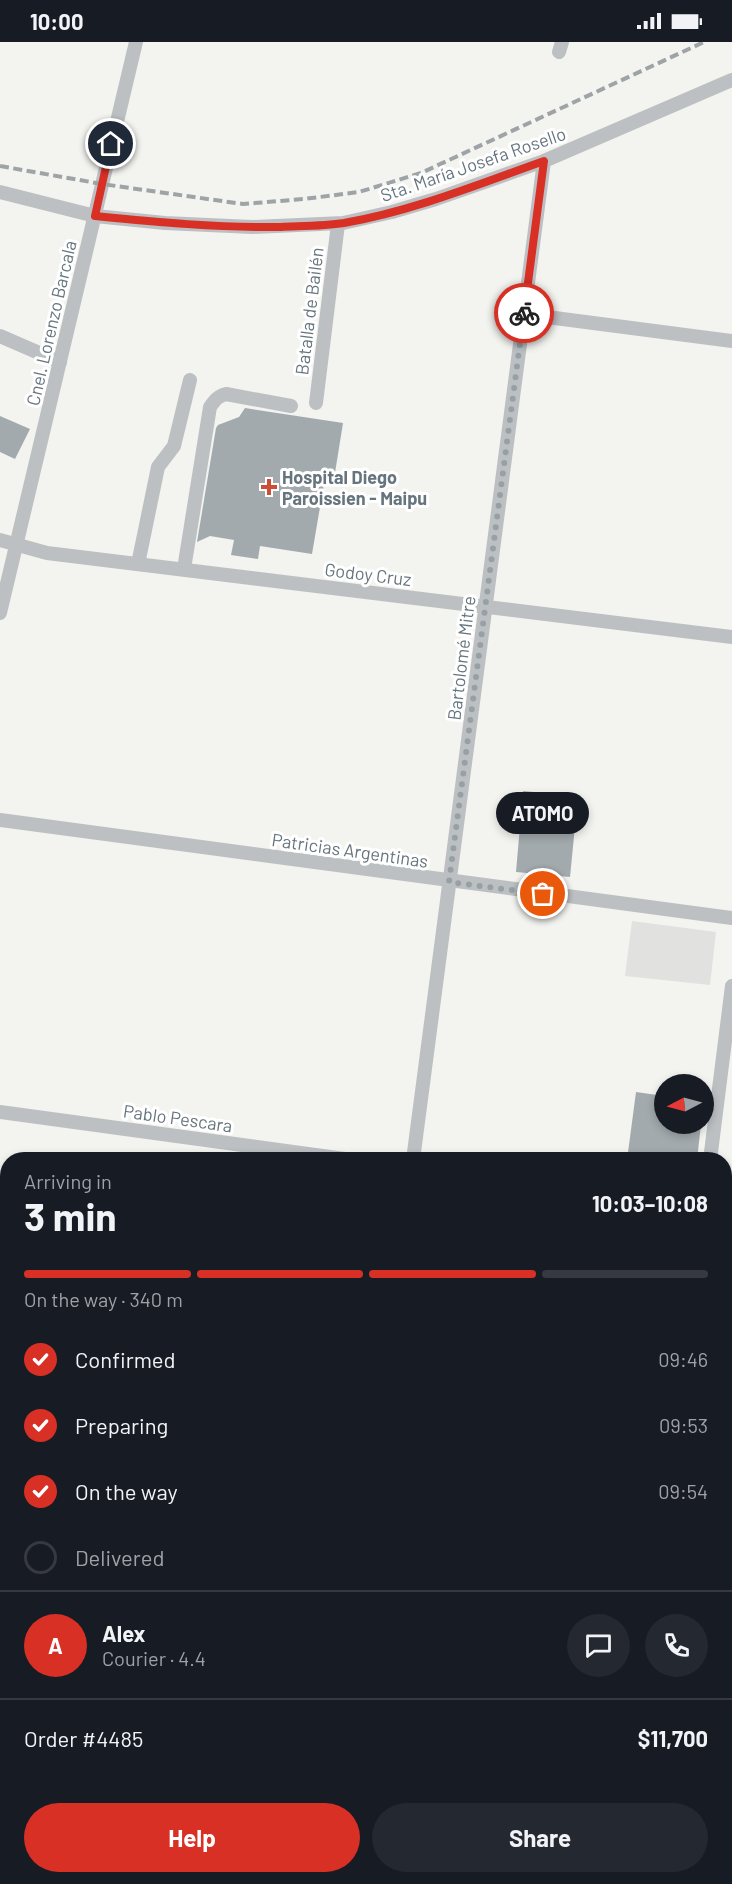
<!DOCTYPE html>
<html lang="en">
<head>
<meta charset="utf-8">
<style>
  :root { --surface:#171b24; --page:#242831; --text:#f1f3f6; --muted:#9ea1a6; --line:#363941; --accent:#d93025 }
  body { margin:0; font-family:Barlow,sans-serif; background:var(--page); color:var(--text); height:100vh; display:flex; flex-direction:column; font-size:22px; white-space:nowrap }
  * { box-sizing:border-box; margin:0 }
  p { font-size:20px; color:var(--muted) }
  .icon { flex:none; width:33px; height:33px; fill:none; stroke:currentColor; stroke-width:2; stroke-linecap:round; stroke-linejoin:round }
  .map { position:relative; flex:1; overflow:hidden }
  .drawer { position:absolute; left:0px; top:1110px; width:732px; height:732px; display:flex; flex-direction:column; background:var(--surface); border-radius:24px 24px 0 0; box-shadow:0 3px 9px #0003 }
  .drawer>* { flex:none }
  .needle { width:39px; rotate:264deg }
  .fabs { position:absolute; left:654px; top:1032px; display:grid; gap:12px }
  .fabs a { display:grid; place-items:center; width:60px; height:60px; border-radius:50%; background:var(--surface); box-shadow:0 3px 9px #0003; font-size:30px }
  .pin { position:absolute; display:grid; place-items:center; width:51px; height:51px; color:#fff; margin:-26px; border:3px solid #fff; border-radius:50%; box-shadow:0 2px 6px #0007 }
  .courier { position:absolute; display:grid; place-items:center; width:60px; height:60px; margin:-30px; border:4px solid #d93025; border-radius:50%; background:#fff; color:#222; box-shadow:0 2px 8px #0007 }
  .bubble { position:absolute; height:42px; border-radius:21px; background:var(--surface); box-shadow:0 3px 9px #0003; font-size:20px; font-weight:700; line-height:42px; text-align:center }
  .headline em { font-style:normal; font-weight:700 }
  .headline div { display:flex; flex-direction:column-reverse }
  .headline { display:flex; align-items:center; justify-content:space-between; height:102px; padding:0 24px }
  h1 { font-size:39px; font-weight:700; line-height:45px }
  .bar { display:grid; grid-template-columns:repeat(4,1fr); gap:9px 6px; align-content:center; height:72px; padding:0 24px }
  .bar i { height:8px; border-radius:4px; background:var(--line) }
  .bar .on { background:var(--accent) }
  .bar p { grid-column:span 4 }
  .line { display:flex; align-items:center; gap:15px; padding:0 24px; border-top:2px solid var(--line) }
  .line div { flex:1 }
  .round { display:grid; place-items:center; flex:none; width:63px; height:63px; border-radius:32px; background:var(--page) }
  ol { padding:0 24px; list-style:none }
  li { display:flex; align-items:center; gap:18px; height:66px }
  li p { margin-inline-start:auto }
  li .icon { padding:6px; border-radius:50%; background:var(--accent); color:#fff; stroke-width:4 }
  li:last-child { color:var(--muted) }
  li i { width:33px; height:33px; border:3px solid var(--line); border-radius:50% }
  .button { display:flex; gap:12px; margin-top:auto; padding:12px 24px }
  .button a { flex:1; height:69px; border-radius:36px; background:var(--accent); color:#fff; font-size:24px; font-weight:700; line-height:69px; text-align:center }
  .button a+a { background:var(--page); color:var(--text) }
  .status { display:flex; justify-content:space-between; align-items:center; height:42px; padding:0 30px; background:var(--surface); direction:ltr }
  .status svg { height:16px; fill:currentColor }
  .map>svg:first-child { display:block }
  .built { fill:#e1e2e0 }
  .building { fill:#a3aaae }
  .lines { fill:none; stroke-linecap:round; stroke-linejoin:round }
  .minor { stroke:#bdc0c3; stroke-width:14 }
  .major { stroke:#ced4d6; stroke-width:16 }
  .rail { stroke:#9da3a6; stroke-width:4; stroke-dasharray:9 4.5; stroke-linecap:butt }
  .done { stroke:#97a1a5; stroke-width:6; stroke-dasharray:0 10.8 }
  .route { stroke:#d93025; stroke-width:8 }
  .poi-dot { fill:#cd4e36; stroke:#fff; stroke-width:2 }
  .labels { text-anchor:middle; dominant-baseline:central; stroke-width:6; stroke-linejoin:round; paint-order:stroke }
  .street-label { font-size:18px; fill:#66757d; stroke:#fff }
  .poi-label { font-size:18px; font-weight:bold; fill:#66757d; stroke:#fff; text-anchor:start }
</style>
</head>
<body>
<div class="status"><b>10:00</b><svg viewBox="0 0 49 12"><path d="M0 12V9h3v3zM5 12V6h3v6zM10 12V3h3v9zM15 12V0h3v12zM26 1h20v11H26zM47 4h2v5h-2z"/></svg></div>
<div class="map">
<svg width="732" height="1842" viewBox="0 0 732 1842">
  <rect width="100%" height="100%" fill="#f3f3f0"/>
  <!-- built -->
  <polygon class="built" points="632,879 716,890 710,943 625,934"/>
  <!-- building -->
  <g class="building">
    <polygon points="245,366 343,381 334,437 325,436 312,512 260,504 258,517 231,513 234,498 210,494 197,500 216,386 218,383 239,375"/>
    <polygon points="0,374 30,387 15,417 0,410"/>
    <polygon points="523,749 578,754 570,835 516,830"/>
    <polygon points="636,1050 664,1054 664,1082 701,1082 697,1118 627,1118"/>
  </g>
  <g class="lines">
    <!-- minor -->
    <g class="minor">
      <polyline points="559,10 562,0"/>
      <polyline points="0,150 95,174 165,181 252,185 343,181 392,170 436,157 544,119 732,38"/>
      <polyline points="524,272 732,299"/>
      <polyline points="0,294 60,320"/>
      <polyline points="316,361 338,182"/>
      <polyline points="0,498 47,511 732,595"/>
      <polyline points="138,522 158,425 174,404 190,338"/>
      <path d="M184 527 210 365C215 358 218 354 226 352L291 364"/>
      <polyline points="0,571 136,0"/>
      <polyline points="0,778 732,876"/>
      <polyline points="0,1070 352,1118"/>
      <polyline points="413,1118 544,119"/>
      <polyline points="710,1118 732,944"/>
      <polyline points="724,1167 732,1168"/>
      <polyline points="26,1842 27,1834"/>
      <polyline points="312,1842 313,1834"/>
      <polyline points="326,1842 327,1834"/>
      <polyline points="617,1842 618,1834"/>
    </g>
    <!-- major -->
    <g class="major">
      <polyline points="0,1361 8,1362"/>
      <polyline points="724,1459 732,1460"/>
      <polyline points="0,1659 8,1660"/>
      <polyline points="724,1751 732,1752"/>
    </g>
    <!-- rail -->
    <polyline class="rail" points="0,124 102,142 243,162 304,157 359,150 421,131 704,0"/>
  </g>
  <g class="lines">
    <!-- done -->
    <polyline class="done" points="524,271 449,840 543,852"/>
    <!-- route -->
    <path class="route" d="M111 102 95 174C156 180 219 186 281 185 302 184 324 184 344 181 413 169 479 142 544 119L524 271"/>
  </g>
  <!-- markers -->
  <path class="poi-dot" d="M266 436h6v6h6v6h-6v6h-6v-6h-6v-6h6z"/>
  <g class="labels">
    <!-- street labels -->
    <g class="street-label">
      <text transform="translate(473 122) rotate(-19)">Sta. María Josefa Rosello</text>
      <text transform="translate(309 269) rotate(-83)">Batalla de Bailén</text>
      <text transform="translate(51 281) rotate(-77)">Cnel. Lorenzo Barcala</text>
      <text transform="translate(368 532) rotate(7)">Godoy Cruz</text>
      <text transform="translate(461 616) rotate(-83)">Bartolomé Mitre</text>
      <text transform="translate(350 808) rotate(8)">Patricias Argentinas</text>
      <text transform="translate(178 1076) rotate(8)">Pablo Pescara</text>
    </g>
    <!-- poi labels -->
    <g class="poi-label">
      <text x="282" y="435">Hospital Diego<tspan x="282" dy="21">Paroissien - Maipu</tspan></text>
    </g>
  </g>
</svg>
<div class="fabs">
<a><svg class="needle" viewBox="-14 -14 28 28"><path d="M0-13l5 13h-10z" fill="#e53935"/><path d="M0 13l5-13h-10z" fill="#9ea1a6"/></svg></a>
</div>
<div class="pin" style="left:543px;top:852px;background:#ea580c"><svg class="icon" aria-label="bag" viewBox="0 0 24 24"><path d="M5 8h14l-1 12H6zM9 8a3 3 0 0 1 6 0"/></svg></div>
<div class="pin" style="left:111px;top:102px;background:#1f2937"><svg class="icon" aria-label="home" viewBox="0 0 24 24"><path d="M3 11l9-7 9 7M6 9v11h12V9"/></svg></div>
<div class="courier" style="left:524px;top:271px"><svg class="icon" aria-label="bike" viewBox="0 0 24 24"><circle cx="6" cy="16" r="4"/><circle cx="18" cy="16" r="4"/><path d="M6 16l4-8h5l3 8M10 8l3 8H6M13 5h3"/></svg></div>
<div class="bubble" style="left:496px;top:750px;width:93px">ATOMO</div>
<section class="drawer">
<div class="headline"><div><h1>3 min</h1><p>Arriving in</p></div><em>10:03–10:08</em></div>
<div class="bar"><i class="on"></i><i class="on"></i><i class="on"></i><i></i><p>On the way · 340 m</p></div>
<ol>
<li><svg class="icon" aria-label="check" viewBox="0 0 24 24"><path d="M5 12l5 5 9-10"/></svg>Confirmed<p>09:46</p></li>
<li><svg class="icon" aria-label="check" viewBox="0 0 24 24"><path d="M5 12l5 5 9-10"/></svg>Preparing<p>09:53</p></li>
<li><svg class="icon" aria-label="check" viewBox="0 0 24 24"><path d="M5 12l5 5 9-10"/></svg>On the way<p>09:54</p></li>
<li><i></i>Delivered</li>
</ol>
<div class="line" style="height:108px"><b class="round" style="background:var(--accent);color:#fff">A</b><div><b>Alex</b><p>Courier · 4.4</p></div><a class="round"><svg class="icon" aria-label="chat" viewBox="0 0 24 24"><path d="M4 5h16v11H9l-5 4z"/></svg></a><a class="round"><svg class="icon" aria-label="phone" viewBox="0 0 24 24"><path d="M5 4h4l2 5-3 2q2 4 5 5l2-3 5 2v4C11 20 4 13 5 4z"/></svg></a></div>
<div class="line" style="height:78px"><div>Order #4485</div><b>$11,700</b></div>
<div class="button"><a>Help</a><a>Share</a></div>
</section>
</div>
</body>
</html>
